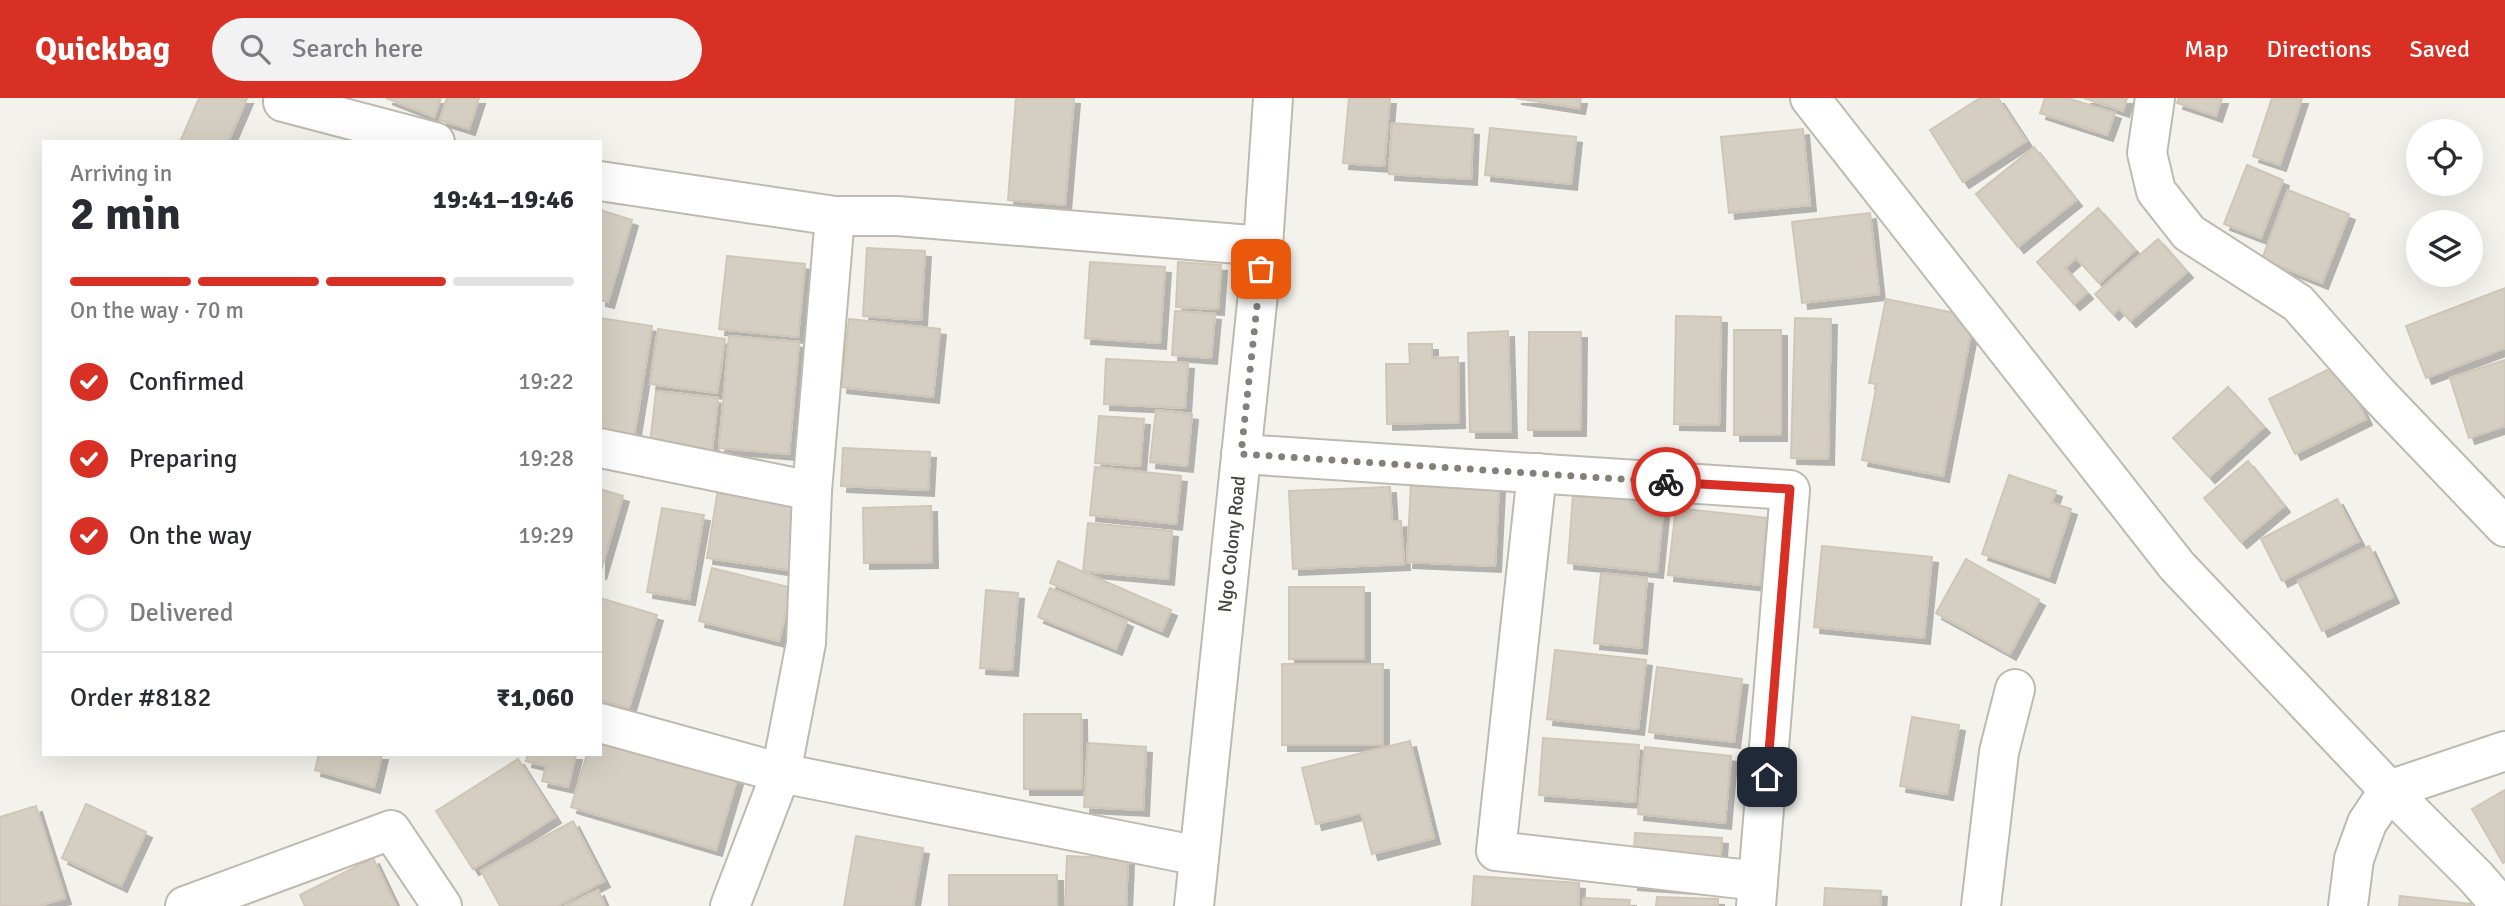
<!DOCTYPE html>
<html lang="en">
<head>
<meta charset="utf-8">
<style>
  :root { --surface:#fff; --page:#f2f2f3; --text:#2b2b33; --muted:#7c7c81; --line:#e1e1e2; --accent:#d93025 }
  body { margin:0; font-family:Signika,sans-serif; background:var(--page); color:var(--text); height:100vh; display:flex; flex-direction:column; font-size:26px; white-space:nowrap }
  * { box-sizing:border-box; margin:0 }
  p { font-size:23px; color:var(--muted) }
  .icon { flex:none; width:38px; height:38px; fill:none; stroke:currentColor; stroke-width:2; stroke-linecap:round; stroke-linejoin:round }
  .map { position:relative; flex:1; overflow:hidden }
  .sheet { position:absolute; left:42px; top:42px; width:560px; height:616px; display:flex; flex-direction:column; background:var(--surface); border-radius:0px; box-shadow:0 7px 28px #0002 }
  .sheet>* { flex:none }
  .fabs { position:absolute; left:2406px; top:21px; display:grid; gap:14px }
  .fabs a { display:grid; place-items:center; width:77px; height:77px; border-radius:50%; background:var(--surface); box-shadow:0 7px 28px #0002; font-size:35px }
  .pin { position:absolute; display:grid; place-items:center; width:60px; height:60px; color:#fff; margin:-30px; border-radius:14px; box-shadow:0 4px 10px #0006 }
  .courier { position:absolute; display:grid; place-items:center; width:70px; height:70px; margin:-35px; border:5px solid #d93025; border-radius:50%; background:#fff; color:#222; box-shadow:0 2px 9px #0007 }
  .overview em { font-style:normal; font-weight:700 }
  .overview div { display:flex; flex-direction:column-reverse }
  .overview { display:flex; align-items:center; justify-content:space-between; height:119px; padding:0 28px }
  h1 { font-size:46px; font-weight:700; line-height:52px }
  .bar { display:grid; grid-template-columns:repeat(4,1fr); gap:10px 7px; align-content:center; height:84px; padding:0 28px }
  .bar i { height:9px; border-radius:5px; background:var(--line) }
  .bar .selected { background:var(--accent) }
  .bar p { grid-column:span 4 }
  .line { display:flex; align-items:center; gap:18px; padding:0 28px; border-top:2px solid var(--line) }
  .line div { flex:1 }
  ol { padding:0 28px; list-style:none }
  li { display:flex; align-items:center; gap:21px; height:77px }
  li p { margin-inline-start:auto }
  li .icon { padding:7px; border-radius:50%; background:var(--accent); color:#fff; stroke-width:4 }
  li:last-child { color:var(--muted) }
  li i { width:38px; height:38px; border:4px solid var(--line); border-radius:50% }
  header { display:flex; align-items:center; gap:42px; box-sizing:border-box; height:98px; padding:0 35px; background:var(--accent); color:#fff }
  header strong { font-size:33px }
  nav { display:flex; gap:38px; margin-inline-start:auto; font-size:24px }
  .search { width:490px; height:63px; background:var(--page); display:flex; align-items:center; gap:18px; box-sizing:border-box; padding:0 24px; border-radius:38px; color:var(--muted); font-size:26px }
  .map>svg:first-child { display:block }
  .building { fill:#d5cec2; stroke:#cfc6b6; stroke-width:2; filter:url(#shadow) }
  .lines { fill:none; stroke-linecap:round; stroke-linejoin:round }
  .minor-casing { stroke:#bfbaaf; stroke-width:42 }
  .tertiary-casing { stroke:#bfbaaf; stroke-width:42 }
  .minor { stroke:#fff; stroke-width:38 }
  .tertiary { stroke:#fff; stroke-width:38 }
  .done { stroke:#848078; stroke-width:7; stroke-dasharray:0 12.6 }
  .route { stroke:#d93025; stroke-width:9 }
  .labels { text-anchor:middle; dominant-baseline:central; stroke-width:5; stroke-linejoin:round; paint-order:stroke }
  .street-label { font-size:19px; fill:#48433a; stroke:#fff }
</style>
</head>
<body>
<header>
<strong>Quickbag</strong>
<div class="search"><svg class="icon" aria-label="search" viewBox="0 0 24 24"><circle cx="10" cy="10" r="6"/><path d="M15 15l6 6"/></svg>Search here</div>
<nav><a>Map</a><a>Directions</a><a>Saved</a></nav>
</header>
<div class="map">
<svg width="2505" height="808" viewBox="0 0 2505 808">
  <defs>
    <filter id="shadow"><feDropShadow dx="6" dy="6" stdDeviation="0" flood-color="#0004"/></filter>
  </defs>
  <rect width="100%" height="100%" fill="#f4f2ec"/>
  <!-- building -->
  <g class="building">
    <polygon points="199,0 247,0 228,44 180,44"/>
    <polygon points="386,0 441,0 434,19"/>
    <polygon points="447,0 479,0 469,31 440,22"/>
    <polygon points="1016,0 1074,0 1065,107 1008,102"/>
    <polygon points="1349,0 1390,0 1384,68 1343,65"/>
    <polygon points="1515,0 1581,0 1579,10"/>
    <polygon points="1980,0 1998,0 2026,43 1963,84 1930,32"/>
    <polygon points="2045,0 2067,0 2115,15 2107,37 2040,15"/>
    <polygon points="2084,0 2127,0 2123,13"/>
    <polygon points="2179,0 2222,0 2216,18 2177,5"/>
    <polygon points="2272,0 2302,0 2280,67 2253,58"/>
    <polygon points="1392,25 1473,31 1471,81 1389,76"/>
    <polygon points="1490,30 1576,39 1571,86 1485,77"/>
    <polygon points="1803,31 1810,107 1729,115 1721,39"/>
    <polygon points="2034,49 2076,102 2018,149 1976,96"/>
    <polygon points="2247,67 2283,82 2261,140 2224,126"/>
    <polygon points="2288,92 2349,116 2322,185 2262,161"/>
    <polygon points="2098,110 2135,152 2099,185 2076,160 2065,170 2087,195 2074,206 2037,164"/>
    <polygon points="600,112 632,122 608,204 600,202"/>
    <polygon points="1870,115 1879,196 1802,205 1792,124"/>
    <polygon points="2158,141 2187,174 2130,223 2119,210 2113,216 2095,196"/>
    <polygon points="867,150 925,153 921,222 863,218"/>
    <polygon points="727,158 805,166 798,239 719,231"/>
    <polygon points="1090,164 1165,169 1160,245 1085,240"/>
    <polygon points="1178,164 1221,167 1218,211 1176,209"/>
    <polygon points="2505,190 2505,250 2426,280 2406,228"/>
    <polygon points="1886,201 1974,219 1943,378 1862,362 1877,286 1869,285"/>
    <polygon points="1175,213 1215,216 1211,260 1172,257"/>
    <polygon points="1676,218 1721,219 1719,327 1674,326"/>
    <polygon points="600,220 652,228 634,338 600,333"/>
    <polygon points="1795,220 1831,221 1828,361 1791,360"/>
    <polygon points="849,221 940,231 933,299 841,289"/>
    <polygon points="658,231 725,241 717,295 650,286"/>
    <rect x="1734" y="232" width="47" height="105"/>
    <polygon points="1508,233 1511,334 1470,334 1468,235"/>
    <polygon points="1529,234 1581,234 1580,332 1528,332"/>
    <polygon points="729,238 799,244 789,356 719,350"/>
    <polygon points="1409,246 1432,246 1432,260 1458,259 1459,324 1387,326 1386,266 1410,266"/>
    <polygon points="1106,261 1188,265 1185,310 1104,306"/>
    <polygon points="2505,262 2505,328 2469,340 2450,280"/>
    <polygon points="2339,266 2366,321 2295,356 2269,301"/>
    <polygon points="2228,289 2264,329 2209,379 2173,340"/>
    <polygon points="656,293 718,300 712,353 650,346"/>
    <polygon points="1156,312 1192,316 1187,368 1150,364"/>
    <polygon points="1099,318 1144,321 1140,368 1095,365"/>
    <polygon points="843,350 930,354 928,392 841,388"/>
    <polygon points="2248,363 2284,408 2241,444 2204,400"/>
    <polygon points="1095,369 1181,378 1176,426 1090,417"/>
    <polygon points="2009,377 2056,393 2052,405 2071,411 2049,479 1982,456"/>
    <polygon points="1411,384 1499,388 1495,468 1407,464"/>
    <polygon points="1390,389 1392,424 1401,423 1404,466 1293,471 1289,393"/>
    <polygon points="600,391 623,398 600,476"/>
    <polygon points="718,391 799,404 789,472 707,460"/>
    <polygon points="1573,396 1664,405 1657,474 1568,465"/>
    <polygon points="2337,401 2359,443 2282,483 2261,441"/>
    <polygon points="931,408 932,464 864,465 863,410"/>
    <polygon points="662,410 704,417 689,501 647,494"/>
    <polygon points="1676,410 1767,420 1760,487 1668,477"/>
    <polygon points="1088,425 1172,433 1168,481 1083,473"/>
    <polygon points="1822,448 1932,459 1924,540 1814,529"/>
    <polygon points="2369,448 2393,499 2322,533 2298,483"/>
    <polygon points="1966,461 2039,502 2010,556 1936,515"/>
    <polygon points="1058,463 1171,512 1162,533 1050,485"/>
    <polygon points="712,470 792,490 779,543 699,523"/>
    <polygon points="1601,475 1647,480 1641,550 1594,545"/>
    <rect x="1289" y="489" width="75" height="72"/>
    <polygon points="1050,490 1127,523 1116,551 1038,519"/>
    <polygon points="986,492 1018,495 1012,572 980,570"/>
    <polygon points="600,500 657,517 629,610 600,602"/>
    <polygon points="1555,552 1646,562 1638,631 1547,621"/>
    <rect x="1282" y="566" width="101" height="81"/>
    <polygon points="1657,569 1742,581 1734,644 1649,634"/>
    <polygon points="1024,616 1081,616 1082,691 1024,691"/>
    <polygon points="1912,619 1959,627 1947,696 1900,688"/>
    <polygon points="1543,640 1639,647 1635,704 1539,697"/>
    <polygon points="600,641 737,681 716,752 571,709 587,656 600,656"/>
    <polygon points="1410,643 1434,740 1372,756 1361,715 1316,726 1302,670"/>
    <polygon points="1088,645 1146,649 1143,712 1084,709"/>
    <polygon points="1645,649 1731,658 1725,725 1638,716"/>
    <polygon points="319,656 382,656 374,689 315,672"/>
    <polygon points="528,656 576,656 568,689 542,683 546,668 526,663"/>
    <polygon points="518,661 555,719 473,771 436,713"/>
    <polygon points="2505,692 2505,764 2503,765 2472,711"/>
    <polygon points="86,706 146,734 121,788 62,760"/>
    <polygon points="36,708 65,800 39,808 0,808 0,719"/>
    <polygon points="573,723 604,783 557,808 500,808 481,773"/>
    <polygon points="1635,735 1722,740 1718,792 1632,786"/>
    <polygon points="856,738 923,750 913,808 844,808"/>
    <polygon points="1067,758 1128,761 1126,808 1065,808"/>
    <polygon points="373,760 396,808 305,808 300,797"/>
    <rect x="949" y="777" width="108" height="31"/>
    <polygon points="1474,778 1579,785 1578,808 1472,808"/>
    <polygon points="1825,790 1881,793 1880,808 1824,808"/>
    <polygon points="598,792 605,808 565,808"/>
    <polygon points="2400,798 2471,806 2471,808 2399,808"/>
    <polygon points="1657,799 1718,801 1718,808 1656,808"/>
    <polygon points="1584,800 1630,802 1629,808 1583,808"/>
  </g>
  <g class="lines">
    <defs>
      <g id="minor">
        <polyline points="1810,0 2177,468 2389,692 2476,779 2501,808"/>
        <polyline points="2155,0 2147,55 2156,93 2189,135 2298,205 2378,296 2505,429"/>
        <polyline points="283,4 435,44"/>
        <polyline points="600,83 835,118"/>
        <polyline points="600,350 812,393"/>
        <polyline points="1241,356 1790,392 1756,808"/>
        <polyline points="1537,375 1496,753 1758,783"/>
        <polyline points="600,625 781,675 1199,758"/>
        <polyline points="185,808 391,732 442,808"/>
        <polyline points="730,808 781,675 806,545 812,393 835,118 897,118 1263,148"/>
        <polyline points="1981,808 1999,654 2015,591"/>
        <polyline points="2348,808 2354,761 2367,725 2389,692 2505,653"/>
      </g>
      <polyline id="tertiary" points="1194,808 1263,148 1273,0"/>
    </defs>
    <!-- minor casing -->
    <use href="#minor" class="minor-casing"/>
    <!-- tertiary casing -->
    <use href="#tertiary" class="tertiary-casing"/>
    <!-- minor -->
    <use href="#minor" class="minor"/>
    <!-- tertiary -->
    <use href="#tertiary" class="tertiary"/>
  </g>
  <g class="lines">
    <!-- done -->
    <polyline class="done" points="1261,171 1241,356 1666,384"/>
    <!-- route -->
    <polyline class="route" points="1666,384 1790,391 1767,679"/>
  </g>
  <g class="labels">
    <!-- street labels -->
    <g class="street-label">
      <text transform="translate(1232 446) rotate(-84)">Ngo Colony Road</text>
    </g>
  </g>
</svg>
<div class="fabs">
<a><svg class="icon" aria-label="locate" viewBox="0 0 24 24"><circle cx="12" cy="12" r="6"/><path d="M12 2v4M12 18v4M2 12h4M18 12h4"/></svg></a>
<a><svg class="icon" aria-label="layers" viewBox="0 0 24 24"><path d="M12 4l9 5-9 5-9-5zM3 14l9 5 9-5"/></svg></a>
</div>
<div class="pin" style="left:1261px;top:171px;background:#ea580c"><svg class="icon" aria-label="bag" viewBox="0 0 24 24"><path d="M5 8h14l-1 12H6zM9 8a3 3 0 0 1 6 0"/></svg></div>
<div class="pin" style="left:1767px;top:679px;background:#1f2937"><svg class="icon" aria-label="home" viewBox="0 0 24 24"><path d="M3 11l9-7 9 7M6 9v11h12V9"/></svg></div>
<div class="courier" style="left:1666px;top:384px"><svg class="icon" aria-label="bike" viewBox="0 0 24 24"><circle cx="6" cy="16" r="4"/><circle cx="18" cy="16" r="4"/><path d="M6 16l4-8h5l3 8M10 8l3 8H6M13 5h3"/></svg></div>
<section class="sheet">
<div class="overview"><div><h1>2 min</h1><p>Arriving in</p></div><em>19:41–19:46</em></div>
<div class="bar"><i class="selected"></i><i class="selected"></i><i class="selected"></i><i></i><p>On the way · 70 m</p></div>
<ol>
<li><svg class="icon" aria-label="check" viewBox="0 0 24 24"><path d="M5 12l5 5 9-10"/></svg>Confirmed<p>19:22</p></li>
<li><svg class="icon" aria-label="check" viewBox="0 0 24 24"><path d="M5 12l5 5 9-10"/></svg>Preparing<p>19:28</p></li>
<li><svg class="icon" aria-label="check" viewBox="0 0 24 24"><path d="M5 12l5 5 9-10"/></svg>On the way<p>19:29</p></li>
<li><i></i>Delivered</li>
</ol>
<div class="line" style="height:91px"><div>Order #8182</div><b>₹1,060</b></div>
</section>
</div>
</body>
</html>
